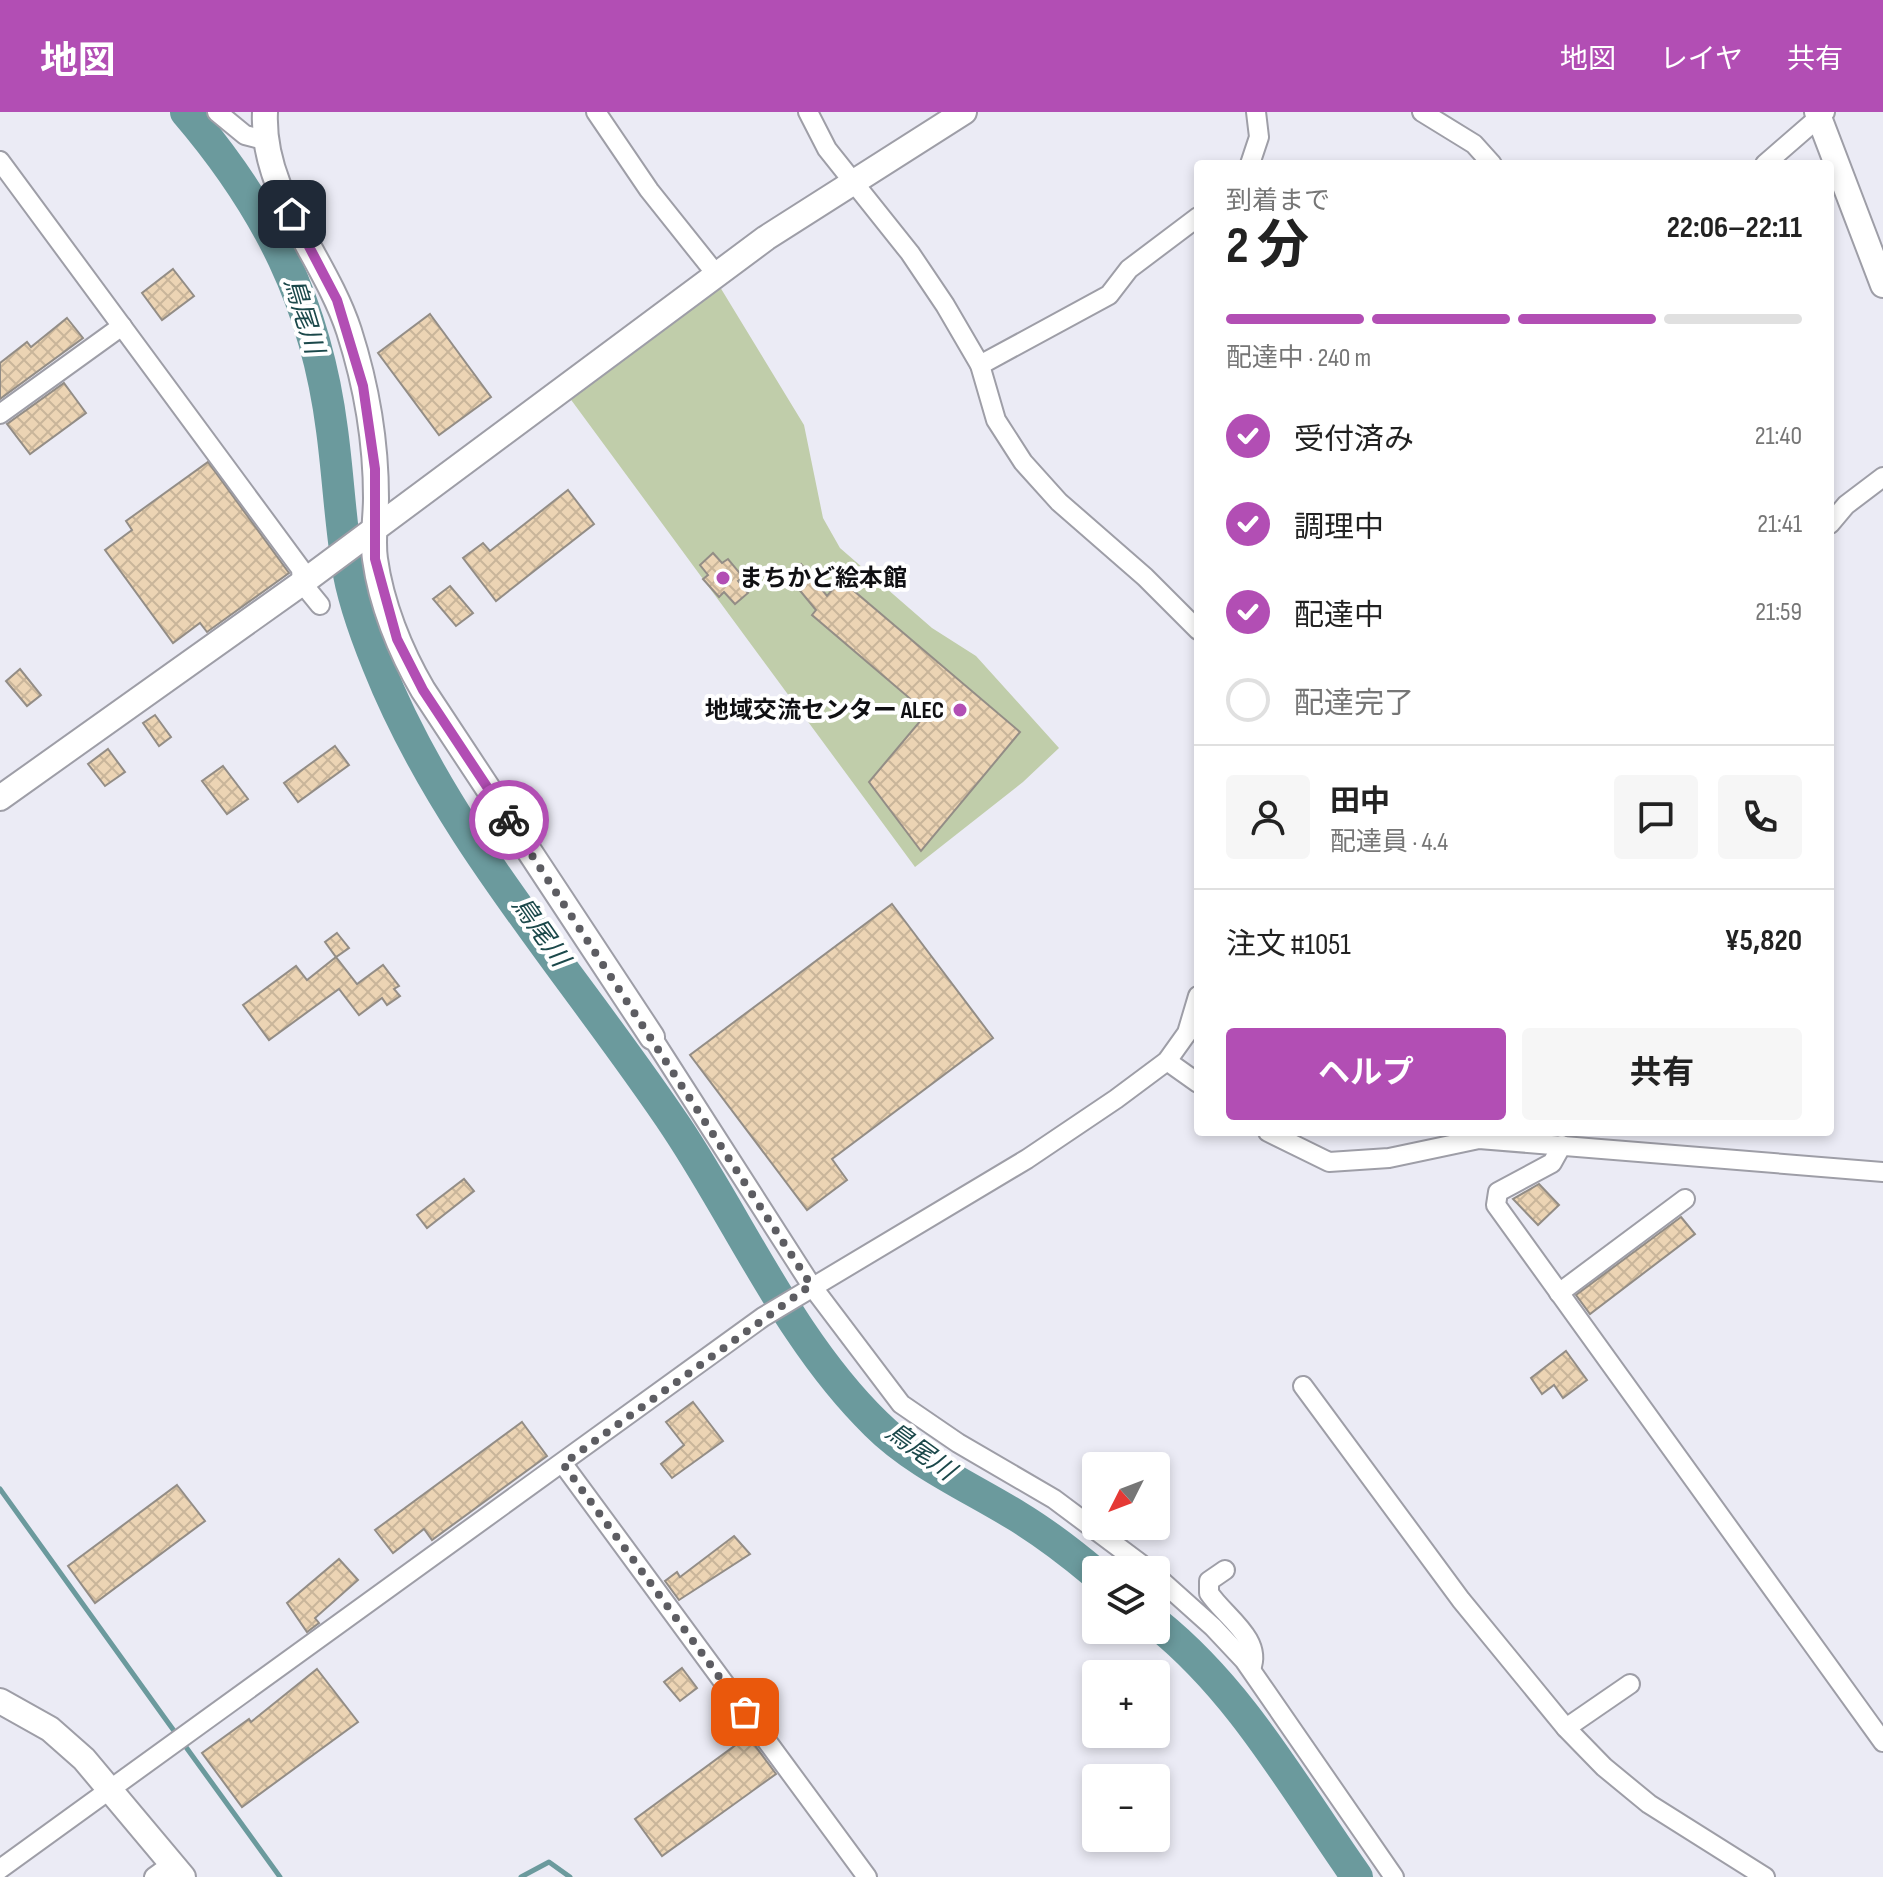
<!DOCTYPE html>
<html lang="ja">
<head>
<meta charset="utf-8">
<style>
  :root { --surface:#fff; --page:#f6f6f6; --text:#222; --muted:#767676; --line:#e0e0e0; --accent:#b24eb4 }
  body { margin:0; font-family:"Sofia Sans Condensed","Noto Sans JP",sans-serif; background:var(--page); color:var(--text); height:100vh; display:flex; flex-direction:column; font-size:30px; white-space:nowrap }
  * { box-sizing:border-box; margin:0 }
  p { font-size:26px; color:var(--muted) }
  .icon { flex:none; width:44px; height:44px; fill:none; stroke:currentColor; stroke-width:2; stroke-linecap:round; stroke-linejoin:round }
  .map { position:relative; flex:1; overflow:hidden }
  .sheet { position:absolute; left:1194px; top:48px; width:640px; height:976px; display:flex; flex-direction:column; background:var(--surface); border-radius:8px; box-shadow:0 4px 12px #0003 }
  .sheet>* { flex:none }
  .needle { width:52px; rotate:228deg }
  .buttons { position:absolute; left:1082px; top:1340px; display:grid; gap:16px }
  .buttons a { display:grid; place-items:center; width:88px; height:88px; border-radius:8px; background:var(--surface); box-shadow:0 4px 12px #0003; font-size:40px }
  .pin { position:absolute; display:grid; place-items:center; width:68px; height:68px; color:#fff; margin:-34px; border-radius:16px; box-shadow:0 4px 12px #0006 }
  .courier { position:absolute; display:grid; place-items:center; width:80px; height:80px; margin:-40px; border:6px solid #b24eb4; border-radius:50%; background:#fff; color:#222; box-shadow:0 2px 10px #0007 }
  .summary em { font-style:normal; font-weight:700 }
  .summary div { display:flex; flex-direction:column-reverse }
  .summary { display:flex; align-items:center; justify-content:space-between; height:136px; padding:0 32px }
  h1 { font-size:52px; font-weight:700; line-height:60px }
  .bar { display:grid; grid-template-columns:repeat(4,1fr); gap:12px 8px; align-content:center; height:96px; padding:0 32px }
  .bar i { height:10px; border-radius:6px; background:var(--line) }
  .bar .active { background:var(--accent) }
  .bar p { grid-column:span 4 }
  .line { display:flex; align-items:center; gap:20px; padding:0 32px; border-top:2px solid var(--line) }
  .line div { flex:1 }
  .round { display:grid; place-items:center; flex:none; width:84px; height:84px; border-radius:8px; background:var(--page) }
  ol { padding:0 32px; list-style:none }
  li { display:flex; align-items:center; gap:24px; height:88px }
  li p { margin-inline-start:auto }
  li .icon { padding:8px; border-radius:50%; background:var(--accent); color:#fff; stroke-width:4 }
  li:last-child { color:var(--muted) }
  li i { width:44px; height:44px; border:4px solid var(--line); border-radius:50% }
  .primary-button { display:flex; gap:16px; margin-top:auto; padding:16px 32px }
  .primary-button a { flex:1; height:92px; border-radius:8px; background:var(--accent); color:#fff; font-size:32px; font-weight:700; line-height:92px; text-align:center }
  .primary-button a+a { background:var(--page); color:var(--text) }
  header { display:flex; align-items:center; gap:48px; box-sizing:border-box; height:112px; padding:0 40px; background:var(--accent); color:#fff }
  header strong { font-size:38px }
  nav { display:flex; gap:44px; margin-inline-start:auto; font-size:28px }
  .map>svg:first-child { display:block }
  .park { fill:#c0cdaa }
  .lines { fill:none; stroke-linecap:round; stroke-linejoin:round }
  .stream { stroke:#6b9a9d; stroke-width:5 }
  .river { stroke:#6b9a9d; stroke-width:32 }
  .building { fill:url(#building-cross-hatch); stroke:#938d86; stroke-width:2 }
  .minor-casing { stroke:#9e9ea7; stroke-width:22 }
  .tertiary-casing { stroke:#9e9ea7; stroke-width:28 }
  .minor { stroke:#fff; stroke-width:18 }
  .tertiary { stroke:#fff; stroke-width:24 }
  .done { stroke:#5d5d62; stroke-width:8; stroke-dasharray:0 14.4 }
  .route { stroke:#b24eb4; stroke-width:10 }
  .poi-dot { fill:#b24eb4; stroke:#fff; stroke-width:3 }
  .labels { text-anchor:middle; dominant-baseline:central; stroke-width:8; stroke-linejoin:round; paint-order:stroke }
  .poi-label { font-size:24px; font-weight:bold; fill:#101013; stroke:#fff; text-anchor:start }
  .water-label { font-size:26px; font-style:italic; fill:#1b484a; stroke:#fff }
</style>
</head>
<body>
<header>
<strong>地図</strong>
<nav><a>地図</a><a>レイヤ</a><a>共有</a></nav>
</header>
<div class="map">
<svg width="1883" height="1765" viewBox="0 0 1883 1765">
  <defs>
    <pattern id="building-cross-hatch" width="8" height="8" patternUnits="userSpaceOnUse" patternTransform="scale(2)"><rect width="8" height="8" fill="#ecd4b4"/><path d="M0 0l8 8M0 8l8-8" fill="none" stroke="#c9b59a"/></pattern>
  </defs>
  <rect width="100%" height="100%" fill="#ebebf5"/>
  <!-- park -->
  <polygon class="park" points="720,175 804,313 823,406 840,436 932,516 976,544 1059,636 1023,670 915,755 569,285"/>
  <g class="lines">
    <!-- stream -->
    <g class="stream">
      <polyline points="0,1377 177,1623"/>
      <polyline points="183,1631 280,1765"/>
      <polyline points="521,1765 549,1750 570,1765"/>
    </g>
    <!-- river -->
    <g class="river">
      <path d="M186 0C268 96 316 192 332 318 338 362 340 407 347 451 352 486 365 521 378 553 445 722 577 866 677 1016 742 1114 791 1229 876 1312 915 1351 970 1375 1017 1404 1045 1421 1071 1441 1096 1462"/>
      <path d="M1156 1511C1242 1580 1294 1676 1357 1765"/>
    </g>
  </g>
  <!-- building -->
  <g class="building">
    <polygon points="173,157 194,184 162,208 142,181"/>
    <polygon points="430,202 491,285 439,323 378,241"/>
    <polygon points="67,206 83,226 0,287 0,251 27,230 31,235"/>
    <polygon points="64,271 86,301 30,342 7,312"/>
    <polygon points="208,350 289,461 207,520 200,511 173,531 105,438 132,418 126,409"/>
    <polygon points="568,378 594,412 496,489 463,446 483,431 490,439"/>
    <polygon points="713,441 722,451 728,447 743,465 738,469 748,481 735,492 724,480 719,485 703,467 708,463 700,453"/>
    <polygon points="801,452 827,484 841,468 1020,620 921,739 869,670 927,601 812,503 816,498 788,464"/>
    <polygon points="450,474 473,501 456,514 433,487"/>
    <polygon points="20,557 41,583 27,594 6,569"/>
    <polygon points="155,603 171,625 159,634 143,611"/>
    <polygon points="335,634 349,653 298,690 284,671"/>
    <polygon points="108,637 125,660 105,674 88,652"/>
    <polygon points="223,654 248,687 227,702 202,669"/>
    <polygon points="892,792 993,926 832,1047 847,1068 807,1098 690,943"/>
    <polygon points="337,821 349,836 336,845 325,830"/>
    <polygon points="336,845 357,872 383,853 399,874 394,877 400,884 387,893 382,886 359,903 339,877 269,928 243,893 296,854 307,868"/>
    <polygon points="464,1067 474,1079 427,1116 417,1103"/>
    <polygon points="1539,1072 1559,1093 1538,1113 1513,1087"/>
    <polygon points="1681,1105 1695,1122 1590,1202 1576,1183"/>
    <polygon points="1566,1239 1587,1268 1563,1286 1554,1273 1542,1282 1531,1266"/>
    <polygon points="693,1290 723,1329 672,1366 661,1352 684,1333 666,1310"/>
    <polygon points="522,1310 547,1344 432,1428 424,1417 393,1441 375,1418"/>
    <polygon points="177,1373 205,1409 95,1491 68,1454"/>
    <polygon points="734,1424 750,1442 679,1488 665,1469 677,1460 680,1465"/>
    <polygon points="339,1447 358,1468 315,1506 319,1511 307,1520 287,1491"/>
    <polygon points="682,1556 697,1576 680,1589 664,1570"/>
    <polygon points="317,1557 358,1610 242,1695 202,1641 249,1607 251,1610"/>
    <polygon points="748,1624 776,1662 662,1744 635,1707"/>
  </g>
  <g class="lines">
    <defs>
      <g id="minor">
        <polyline points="217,0 245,23 264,28"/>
        <polyline points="596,0 649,78 716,162"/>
        <polyline points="808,0 827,37 910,141 945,193 980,253 996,308 1023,350 1059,390 1145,465 1198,518"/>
        <polyline points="1422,0 1474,32 1492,52"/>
        <polyline points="0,49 301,457 302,471 320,493"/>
        <polyline points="1250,52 1259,25 1256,0"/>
        <polyline points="1765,52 1825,0"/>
        <polyline points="980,253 1109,183 1129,157 1198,105"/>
        <polyline points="0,302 122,214"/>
        <polyline points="1830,412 1846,393 1883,365"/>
        <polyline points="652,925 811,1173 901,1292 958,1331 1054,1387 1149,1458"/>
        <polyline points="1167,949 1198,971"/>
        <polyline points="1268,1020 1329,1050 1389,1046 1479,1027 1883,1060"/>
        <polyline points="1562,1033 1552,1051 1498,1080 1496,1093 1883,1630"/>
        <polyline points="1559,1181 1685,1087"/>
        <polyline points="1303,1274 1461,1488 1566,1616 1604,1655 1649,1692 1765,1765"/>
        <polyline points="563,1352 867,1765"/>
        <path d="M1225 1458 1209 1469V1481C1224 1504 1263 1527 1251 1557"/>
        <polyline points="1156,1464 1213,1515 1244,1548 1394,1765"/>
        <polyline points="1566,1616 1630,1572"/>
        <polyline points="0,1757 763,1205 1027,1047 1116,987 1167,949 1187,921 1198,884"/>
        <polyline points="154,1765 172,1752"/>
      </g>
      <g id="tertiary">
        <path d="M265 0C261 81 325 145 349 219 366 272 376 330 376 386 376 406 372 427 375 447 381 491 400 539 423 578L652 925"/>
        <polyline points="1817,0 1883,173"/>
        <polyline points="0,686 302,471 766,126 964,0"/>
        <polyline points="0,1589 50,1617 84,1647 183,1765"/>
      </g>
    </defs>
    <!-- minor casing -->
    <use href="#minor" class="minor-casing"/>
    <!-- tertiary casing -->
    <use href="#tertiary" class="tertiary-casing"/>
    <!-- minor -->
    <use href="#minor" class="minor"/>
    <!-- tertiary -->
    <use href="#tertiary" class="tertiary"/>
  </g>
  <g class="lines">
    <!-- done -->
    <polyline class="done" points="509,708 811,1173 563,1352 745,1600"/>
    <!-- route -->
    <polyline class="route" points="292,102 337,188 363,274 375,357 375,447 397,527 423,578 509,708"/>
  </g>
  <!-- markers -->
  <g class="poi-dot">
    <circle cx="723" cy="466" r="8"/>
    <circle cx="960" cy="598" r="8"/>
  </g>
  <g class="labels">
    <!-- poi labels -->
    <g class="poi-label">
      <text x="739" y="466">まちかど絵本館</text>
      <text x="944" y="598" text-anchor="end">地域交流センター ALEC</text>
    </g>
    <!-- water labels -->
    <g class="water-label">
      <text transform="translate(303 204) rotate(73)">鳥尾川</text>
      <text transform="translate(540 820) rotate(55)">鳥尾川</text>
      <text transform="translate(920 1340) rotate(36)">鳥尾川</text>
    </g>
  </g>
</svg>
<div class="buttons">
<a><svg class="needle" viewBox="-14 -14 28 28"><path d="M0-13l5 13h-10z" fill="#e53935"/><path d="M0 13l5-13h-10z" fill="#767676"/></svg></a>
<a><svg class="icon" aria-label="layers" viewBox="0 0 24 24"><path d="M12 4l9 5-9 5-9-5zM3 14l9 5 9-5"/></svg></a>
<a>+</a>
<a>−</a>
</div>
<div class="pin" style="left:745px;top:1600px;background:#ea580c"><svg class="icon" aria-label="bag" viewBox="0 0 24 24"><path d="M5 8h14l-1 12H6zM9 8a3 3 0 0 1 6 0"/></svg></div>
<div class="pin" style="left:292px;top:102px;background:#1f2937"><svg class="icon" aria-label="home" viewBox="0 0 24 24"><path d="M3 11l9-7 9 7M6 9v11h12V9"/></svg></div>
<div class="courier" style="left:509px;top:708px"><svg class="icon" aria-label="bike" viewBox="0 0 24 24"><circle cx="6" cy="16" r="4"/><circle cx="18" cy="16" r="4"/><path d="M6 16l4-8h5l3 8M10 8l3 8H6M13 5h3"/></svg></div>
<section class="sheet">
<div class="summary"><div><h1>2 分</h1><p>到着まで</p></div><em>22:06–22:11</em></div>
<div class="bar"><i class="active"></i><i class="active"></i><i class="active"></i><i></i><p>配達中 · 240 m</p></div>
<ol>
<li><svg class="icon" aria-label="check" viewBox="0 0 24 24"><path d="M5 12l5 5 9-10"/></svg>受付済み<p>21:40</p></li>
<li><svg class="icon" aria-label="check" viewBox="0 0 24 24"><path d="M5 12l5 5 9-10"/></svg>調理中<p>21:41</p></li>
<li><svg class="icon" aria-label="check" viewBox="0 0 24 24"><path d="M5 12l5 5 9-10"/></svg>配達中<p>21:59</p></li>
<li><i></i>配達完了</li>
</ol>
<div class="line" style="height:144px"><a class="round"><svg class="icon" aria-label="person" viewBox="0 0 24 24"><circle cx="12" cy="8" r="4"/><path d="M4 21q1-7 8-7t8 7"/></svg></a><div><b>田中</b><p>配達員 · 4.4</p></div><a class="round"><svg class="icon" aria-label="chat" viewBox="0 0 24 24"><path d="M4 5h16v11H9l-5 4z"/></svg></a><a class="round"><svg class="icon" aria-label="phone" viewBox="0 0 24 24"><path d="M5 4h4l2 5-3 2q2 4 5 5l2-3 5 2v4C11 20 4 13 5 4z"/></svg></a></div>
<div class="line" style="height:104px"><div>注文 #1051</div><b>¥5,820</b></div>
<div class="primary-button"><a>ヘルプ</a><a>共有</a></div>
</section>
</div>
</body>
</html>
